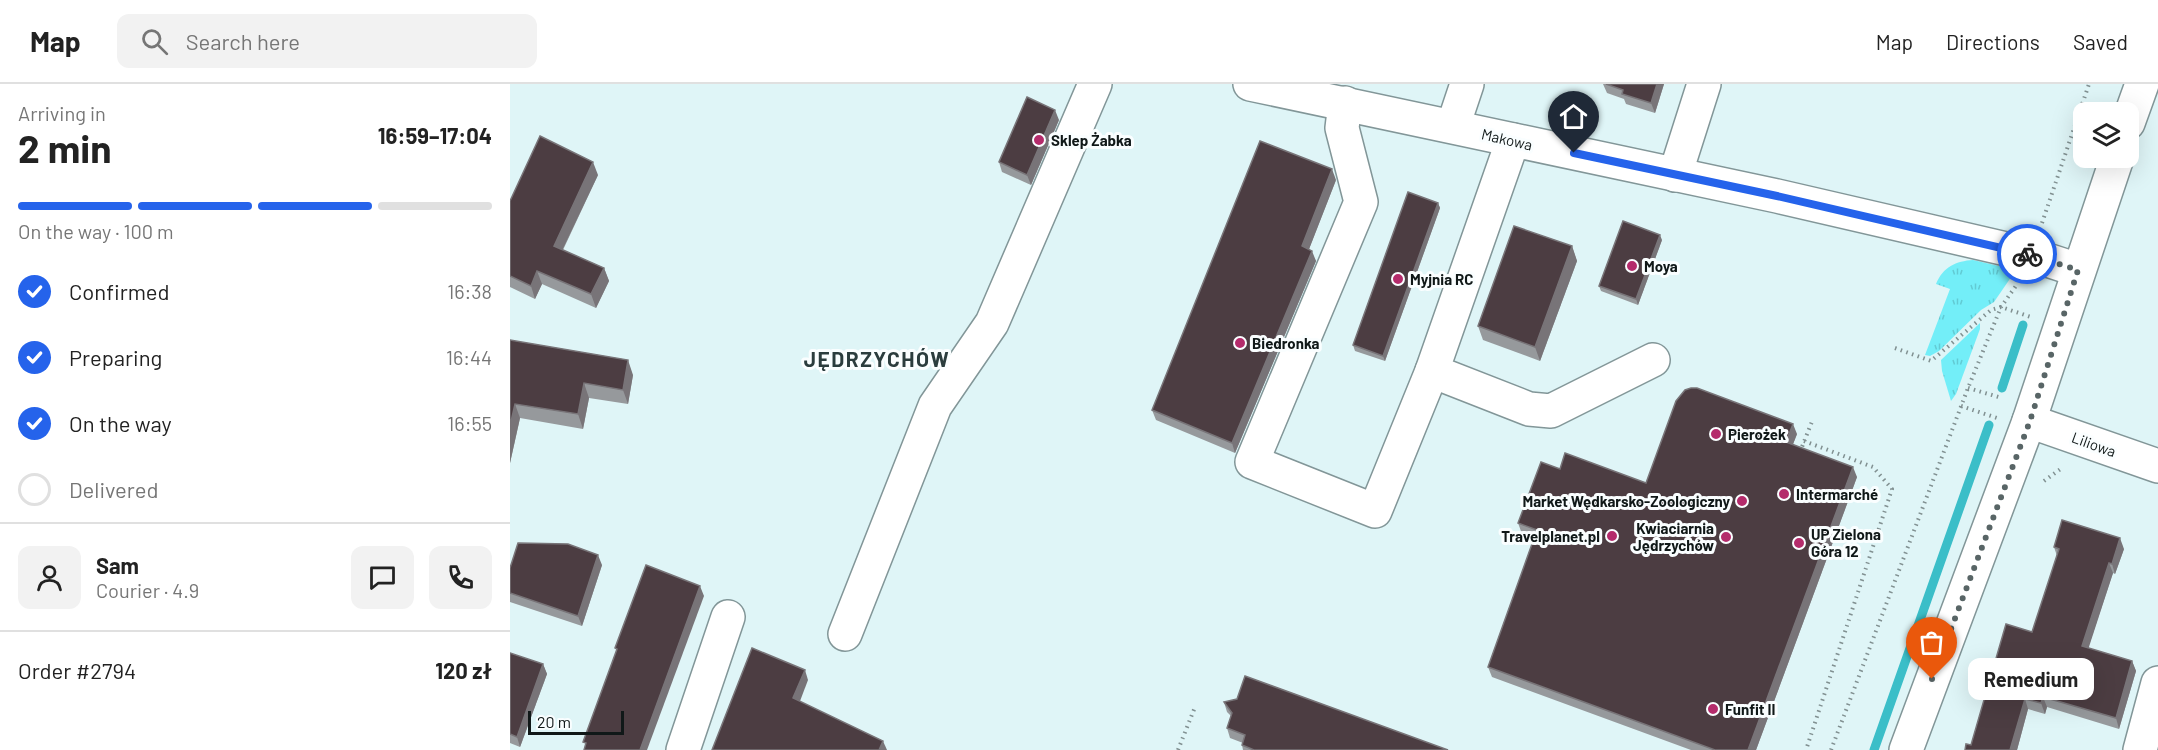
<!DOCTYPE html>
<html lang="en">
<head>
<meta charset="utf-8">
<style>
  :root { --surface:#fff; --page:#f2f2f2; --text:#222; --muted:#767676; --line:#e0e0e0; --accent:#2563eb }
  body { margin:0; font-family:Barlow,sans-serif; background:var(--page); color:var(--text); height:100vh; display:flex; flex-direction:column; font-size:22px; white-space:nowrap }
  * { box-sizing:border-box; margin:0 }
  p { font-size:20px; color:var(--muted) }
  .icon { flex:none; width:33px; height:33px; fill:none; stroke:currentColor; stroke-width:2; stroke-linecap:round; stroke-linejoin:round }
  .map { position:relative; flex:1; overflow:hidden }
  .panel { display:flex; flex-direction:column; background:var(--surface); width:510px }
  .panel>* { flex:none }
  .fabs { position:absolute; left:1563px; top:18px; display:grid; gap:12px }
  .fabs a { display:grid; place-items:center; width:66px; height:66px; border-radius:12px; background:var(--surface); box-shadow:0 6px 24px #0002; font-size:30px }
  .scale { position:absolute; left:18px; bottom:15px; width:96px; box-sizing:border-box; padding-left:6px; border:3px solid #101818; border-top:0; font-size:16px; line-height:21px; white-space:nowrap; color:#101818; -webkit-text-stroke:4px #fafeff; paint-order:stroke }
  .pin { position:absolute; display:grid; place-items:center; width:51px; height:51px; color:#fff; margin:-62px -26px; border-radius:50% 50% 50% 0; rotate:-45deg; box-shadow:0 0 6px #0007 }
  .pin .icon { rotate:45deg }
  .courier { position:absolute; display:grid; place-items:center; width:60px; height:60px; margin:-30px; border:4px solid #2563eb; border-radius:50%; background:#fff; color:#222; box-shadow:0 2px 8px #0007 }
  .bubble { position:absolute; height:42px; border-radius:12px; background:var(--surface); box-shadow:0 6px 24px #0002; font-size:20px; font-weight:700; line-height:42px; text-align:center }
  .overview em { font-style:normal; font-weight:700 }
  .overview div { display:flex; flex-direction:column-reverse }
  .overview { display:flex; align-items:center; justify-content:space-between; height:102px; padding:0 18px }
  h1 { font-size:39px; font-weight:700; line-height:45px }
  .bar { display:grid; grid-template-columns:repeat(4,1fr); gap:9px 6px; align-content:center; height:72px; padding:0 18px }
  .bar i { height:8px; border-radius:4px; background:var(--line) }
  .bar .selected { background:var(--accent) }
  .bar p { grid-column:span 4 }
  .line { display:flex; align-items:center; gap:15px; padding:0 18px; border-top:2px solid var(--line) }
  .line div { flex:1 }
  .round { display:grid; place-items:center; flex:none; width:63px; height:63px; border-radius:12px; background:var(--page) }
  ol { padding:0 18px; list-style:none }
  li { display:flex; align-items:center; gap:18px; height:66px }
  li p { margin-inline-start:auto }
  li .icon { padding:6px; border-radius:50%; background:var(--accent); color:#fff; stroke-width:4 }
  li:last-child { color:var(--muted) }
  li i { width:33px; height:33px; border:3px solid var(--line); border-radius:50% }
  header { display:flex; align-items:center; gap:36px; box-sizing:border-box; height:84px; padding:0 30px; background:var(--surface); border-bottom:2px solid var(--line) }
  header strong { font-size:28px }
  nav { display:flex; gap:33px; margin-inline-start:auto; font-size:21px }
  .search { width:420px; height:54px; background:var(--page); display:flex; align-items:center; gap:15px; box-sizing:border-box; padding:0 21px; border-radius:12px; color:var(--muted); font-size:22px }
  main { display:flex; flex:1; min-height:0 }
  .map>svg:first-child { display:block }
  .grass { fill:url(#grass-tufts) }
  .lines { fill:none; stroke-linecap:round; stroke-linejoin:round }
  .stream { stroke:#3bbec8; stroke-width:9 }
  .minor-casing { stroke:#829698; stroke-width:36 }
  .path { stroke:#819091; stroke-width:4; stroke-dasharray:1.5 4.5; stroke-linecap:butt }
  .minor { stroke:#fff; stroke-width:33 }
  .wall { fill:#96999c }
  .shaded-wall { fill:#787478 }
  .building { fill:#4c3d42; stroke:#787478; stroke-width:1.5 }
  .done { stroke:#586566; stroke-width:6; stroke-dasharray:0 10.8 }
  .route { stroke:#2563eb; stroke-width:8 }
  .poi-dot { fill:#b42b6b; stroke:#fafeff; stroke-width:2 }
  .labels { text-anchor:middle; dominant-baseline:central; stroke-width:6; stroke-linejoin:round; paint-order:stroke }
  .street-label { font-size:15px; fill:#101818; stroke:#fafeff }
  .poi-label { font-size:15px; font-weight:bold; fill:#101818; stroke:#fafeff; text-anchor:start }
  .district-label { font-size:21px; font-weight:bold; letter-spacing:1.5px; fill:#2b3d3e; stroke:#fafeff }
</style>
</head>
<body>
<header>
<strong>Map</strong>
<div class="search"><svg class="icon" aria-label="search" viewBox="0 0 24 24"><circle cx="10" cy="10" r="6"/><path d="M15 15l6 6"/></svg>Search here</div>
<nav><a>Map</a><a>Directions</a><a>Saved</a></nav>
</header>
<main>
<section class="panel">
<div class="overview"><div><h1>2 min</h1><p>Arriving in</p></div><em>16:59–17:04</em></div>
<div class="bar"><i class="selected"></i><i class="selected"></i><i class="selected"></i><i></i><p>On the way · 100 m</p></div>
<ol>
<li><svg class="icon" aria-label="check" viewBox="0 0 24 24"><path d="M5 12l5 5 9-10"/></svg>Confirmed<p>16:38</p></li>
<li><svg class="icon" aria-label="check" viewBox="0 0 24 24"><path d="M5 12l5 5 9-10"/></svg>Preparing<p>16:44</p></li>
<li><svg class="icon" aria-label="check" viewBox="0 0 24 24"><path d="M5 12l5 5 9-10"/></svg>On the way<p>16:55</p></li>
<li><i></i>Delivered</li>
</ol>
<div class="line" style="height:108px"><a class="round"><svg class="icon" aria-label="person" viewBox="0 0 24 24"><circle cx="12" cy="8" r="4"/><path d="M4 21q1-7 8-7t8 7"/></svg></a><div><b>Sam</b><p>Courier · 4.9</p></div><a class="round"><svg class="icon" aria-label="chat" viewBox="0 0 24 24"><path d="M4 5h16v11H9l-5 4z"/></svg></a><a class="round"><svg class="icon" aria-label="phone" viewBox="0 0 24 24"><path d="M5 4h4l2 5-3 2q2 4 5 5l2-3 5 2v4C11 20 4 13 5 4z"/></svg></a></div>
<div class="line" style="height:78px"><div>Order #2794</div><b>120 zł</b></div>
</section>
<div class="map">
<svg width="1648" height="666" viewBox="0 0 1648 666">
  <defs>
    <pattern id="grass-tufts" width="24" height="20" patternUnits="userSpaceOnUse" patternTransform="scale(1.5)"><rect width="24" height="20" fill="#73eef8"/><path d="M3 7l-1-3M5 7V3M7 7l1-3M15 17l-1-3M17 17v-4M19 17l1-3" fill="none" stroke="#62cbd4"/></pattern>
  </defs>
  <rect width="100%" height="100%" fill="#dff5f7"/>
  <!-- grass -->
  <g class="grass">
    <path d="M1463 176 1506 186 1484 218 1471 226 1429 267 1420 272 1415 271 1440 205 1426 200C1433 183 1446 177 1463 176Z"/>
    <polygon points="1470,239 1470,245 1446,310 1441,317 1432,287 1431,276"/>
  </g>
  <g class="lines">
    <!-- stream -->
    <g class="stream">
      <polyline points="1492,304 1513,241"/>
      <polyline points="1364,666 1479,341"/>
    </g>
    <defs>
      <g id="minor">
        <polyline points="740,0 1267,112 1522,171 1568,186"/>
        <polyline points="835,19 832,44 851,118 742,378 865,427 922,287"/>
        <polyline points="1618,39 1632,0"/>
        <polyline points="943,42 957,0"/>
        <polyline points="1003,56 922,287 1019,325 1041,327 1143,276"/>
        <polyline points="1165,91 1194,0"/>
        <polyline points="1519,337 1648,382"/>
        <polyline points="335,550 425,322 482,239 585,0"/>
        <polyline points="173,666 218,533"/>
        <polyline points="1396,666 1519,337 1607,74"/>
        <polyline points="1630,666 1648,599"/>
      </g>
    </defs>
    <!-- minor casing -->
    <use href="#minor" class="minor-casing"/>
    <!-- path -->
    <g class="path">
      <polyline points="1532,139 1579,0"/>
      <polyline points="1385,264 1421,277 1481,226 1491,223 1521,233"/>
      <polyline points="1458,304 1492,314"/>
      <polyline points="1451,322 1487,334"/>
      <polyline points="1294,357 1363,383 1382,405 1296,666"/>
      <polyline points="1290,368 1303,335"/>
      <polyline points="1534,397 1552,384"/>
      <polyline points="668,666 685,623"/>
      <polyline points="1321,666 1458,304 1491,223 1508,199"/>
    </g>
    <!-- minor -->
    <use href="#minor" class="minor"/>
  </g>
  <!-- wall -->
  <g class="wall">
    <polygon points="1093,0 1154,0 1145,29 1116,20 1114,15 1097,9"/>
    <polygon points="549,36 521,101 492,88 489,78"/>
    <polygon points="88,91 53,166 94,184 99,197 86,224 32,200 25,215 0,203 0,117"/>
    <polygon points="826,96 799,165 806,177 725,369 646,336 642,326"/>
    <polygon points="928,119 930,124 875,277 845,267 843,261"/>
    <polygon points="1152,156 1128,221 1091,207 1089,202"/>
    <polygon points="1062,162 1067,177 1030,277 973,256 968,242"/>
    <polygon points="0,256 123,291 118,320 79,314 73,345 10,334 0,379"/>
    <polygon points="1287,350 1283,360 1347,393 1246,666 1181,666 982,593 978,583 1024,454 1012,450 1008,439 1050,385 1136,399"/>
    <polygon points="1544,463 1614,465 1605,490 1603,489 1578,564 1622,577 1626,587 1609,645 1537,623 1535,630 1518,625 1507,666 1455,666 1461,661 1522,548 1547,472"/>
    <polygon points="92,481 72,542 0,518 0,484"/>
    <polygon points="0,569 33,580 37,590 10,663 0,659"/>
    <polygon points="714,618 938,666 733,666 732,661 733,659 720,654 717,644 721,632 717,628"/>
  </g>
  <!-- shaded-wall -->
  <g class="shaded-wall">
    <polygon points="1147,0 1154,0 1145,29 1141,19"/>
    <polygon points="545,26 549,36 521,101 517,91"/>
    <polygon points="83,78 88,91 48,175 44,162"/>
    <polygon points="822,85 826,96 796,173 792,162"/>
    <polygon points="928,119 930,124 875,277 873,272"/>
    <polygon points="1150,151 1152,156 1128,221 1126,215"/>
    <polygon points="1062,162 1067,177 1030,277 1025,263"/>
    <polygon points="802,167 806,177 725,369 722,359"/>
    <polygon points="94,184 99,197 86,224 81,210"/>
    <polygon points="27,187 32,200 25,215 21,202"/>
    <polygon points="118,276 123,291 118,320 113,306"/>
    <polygon points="74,299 79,314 73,345 68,330"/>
    <polygon points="5,320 10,334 0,379 0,342"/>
    <polygon points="1283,340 1287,350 1280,368 1276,358"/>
    <polygon points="1343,383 1347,393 1246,666 1238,666"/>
    <polygon points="1610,454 1614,465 1605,490 1602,480"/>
    <polygon points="88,471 92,481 72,542 68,532"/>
    <polygon points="1599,479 1603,489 1576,572 1572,562"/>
    <polygon points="190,502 194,512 137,666 130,666"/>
    <polygon points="1622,577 1626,587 1609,645 1606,634"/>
    <polygon points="33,580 37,590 10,663 7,653"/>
    <polygon points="295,586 298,596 287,625 283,614"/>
    <polygon points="1533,613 1537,623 1535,630 1531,619"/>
    <polygon points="1515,615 1518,625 1507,666 1500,666"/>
    <polygon points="373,657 377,666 369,666"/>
  </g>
  <!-- building -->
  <g class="building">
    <polygon points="1096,0 1147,0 1141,19 1112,10 1113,6"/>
    <polygon points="517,13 545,26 517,91 489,78"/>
    <polygon points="30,52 83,78 44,162 94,184 81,210 27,187 21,202 0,192 0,117"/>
    <polygon points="750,57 822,85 792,162 802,167 722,359 642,326"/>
    <polygon points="898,108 928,119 873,272 843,261"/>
    <polygon points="1113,137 1150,151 1126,215 1089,202"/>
    <polygon points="1004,142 1062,162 1025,263 968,242"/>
    <polygon points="0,256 118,276 113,306 74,299 68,330 5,320 0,342"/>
    <polygon points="1181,304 1187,304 1283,340 1276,358 1343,383 1238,666 1205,666 978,583 1027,446 1008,439 1031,378 1050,385 1055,369 1136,399 1166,317 1175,306"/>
    <polygon points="1552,436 1610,454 1602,480 1599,479 1572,562 1622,577 1606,634 1533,613 1531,619 1515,615 1500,666 1455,666 1456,660 1461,661 1496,540 1522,548 1549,465 1544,463"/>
    <polygon points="8,459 58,460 88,471 68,532 0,509 0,484"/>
    <polygon points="136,481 190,502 130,666 74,666 76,659 73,658 107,565 105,564"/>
    <polygon points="242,564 295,586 283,614 373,657 369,666 202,666"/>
    <polygon points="0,569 33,580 7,653 0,650"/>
    <polygon points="735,592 938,666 744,666 732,661 735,651 717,644 722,629 714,618 727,615"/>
  </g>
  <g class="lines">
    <!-- done -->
    <polyline class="done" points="1422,595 1520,337 1568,186 1517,170"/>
    <!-- route -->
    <polyline class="route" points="1064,69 1267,112 1517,170"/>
  </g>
  <!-- markers -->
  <g class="poi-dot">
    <circle cx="529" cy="56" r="6"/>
    <circle cx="1122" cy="182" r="6"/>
    <circle cx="888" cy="195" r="6"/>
    <circle cx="730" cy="259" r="6"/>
    <circle cx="1206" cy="350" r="6"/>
    <circle cx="1274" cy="410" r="6"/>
    <circle cx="1232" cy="417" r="6"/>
    <circle cx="1102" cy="452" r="6"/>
    <circle cx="1216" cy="453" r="6"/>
    <circle cx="1289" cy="459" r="6"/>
    <circle cx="1203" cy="625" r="6"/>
  </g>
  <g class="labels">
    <!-- street labels -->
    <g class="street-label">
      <text transform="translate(997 55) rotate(13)">Makowa</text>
      <text transform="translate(1584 360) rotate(20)">Liliowa</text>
    </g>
    <!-- poi labels -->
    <g class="poi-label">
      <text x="541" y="56">Sklep Żabka</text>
      <text x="1134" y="182">Moya</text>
      <text x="900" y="195">Myjnia RC</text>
      <text x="742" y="259">Biedronka</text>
      <text x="1218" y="350">Pierożek</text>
      <text x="1286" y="410">Intermarché</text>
      <text x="1220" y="417" text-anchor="end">Market Wędkarsko-Zoologiczny</text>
      <text x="1204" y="444" text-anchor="end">Kwiaciarnia<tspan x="1204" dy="17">Jędrzychów</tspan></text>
      <text x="1301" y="450">UP Zielona<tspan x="1301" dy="17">Góra 12</tspan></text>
      <text x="1090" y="452" text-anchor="end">Travelplanet.pl</text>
      <text x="1215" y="625">Funfit II</text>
    </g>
    <!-- district labels -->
    <g class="district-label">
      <text x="367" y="274">JĘDRZYCHÓW</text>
    </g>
  </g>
</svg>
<div class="fabs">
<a><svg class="icon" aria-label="layers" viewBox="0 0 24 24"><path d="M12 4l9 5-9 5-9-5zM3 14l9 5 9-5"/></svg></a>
</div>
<div class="scale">20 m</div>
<div class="pin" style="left:1422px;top:595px;background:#ea580c"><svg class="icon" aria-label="bag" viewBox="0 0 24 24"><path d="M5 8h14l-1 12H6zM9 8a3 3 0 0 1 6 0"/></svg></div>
<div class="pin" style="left:1064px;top:69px;background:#1f2937"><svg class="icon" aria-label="home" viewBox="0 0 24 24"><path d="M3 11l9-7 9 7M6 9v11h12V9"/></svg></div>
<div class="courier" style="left:1517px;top:170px"><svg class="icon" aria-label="bike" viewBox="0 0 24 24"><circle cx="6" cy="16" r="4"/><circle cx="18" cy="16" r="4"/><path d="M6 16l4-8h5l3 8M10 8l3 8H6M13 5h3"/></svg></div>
<div class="bubble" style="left:1458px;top:574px;width:126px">Remedium</div>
</div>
</main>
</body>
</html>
